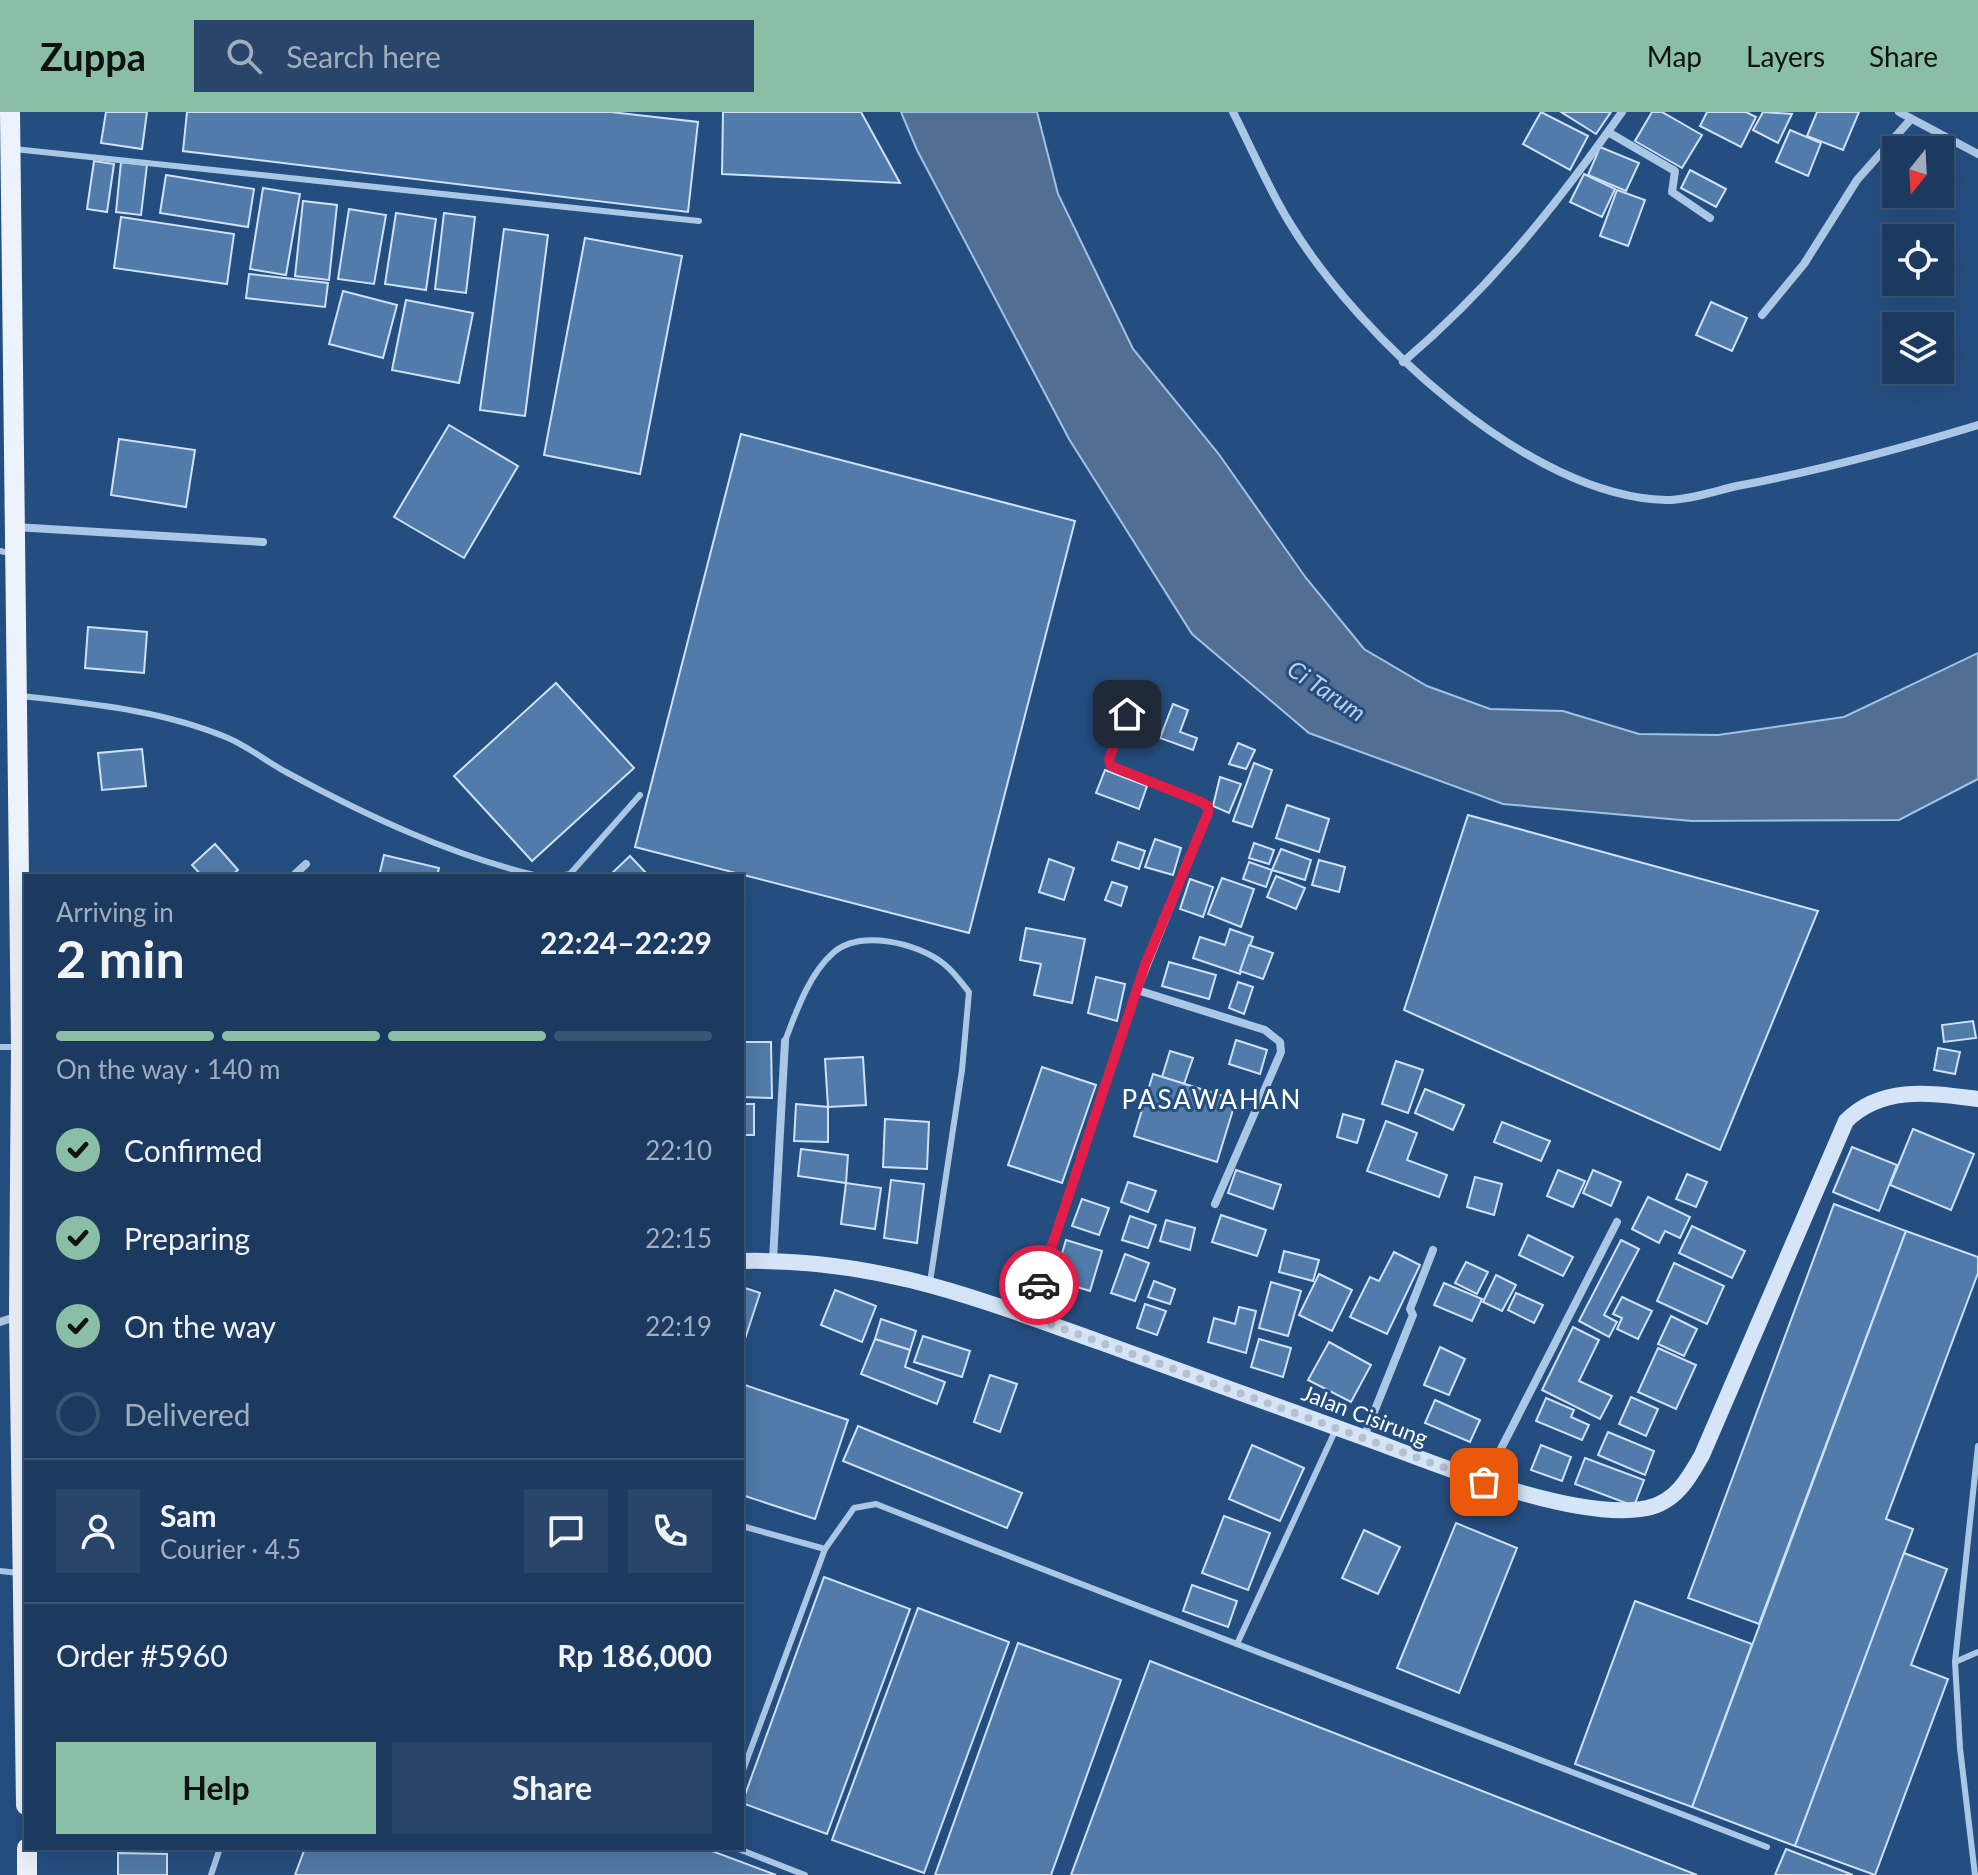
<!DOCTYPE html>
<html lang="en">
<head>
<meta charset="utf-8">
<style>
  :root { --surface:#1c3a60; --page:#294569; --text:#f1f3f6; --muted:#a0adbd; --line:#3a5475; --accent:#8abfa5 }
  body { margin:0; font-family:Lato,sans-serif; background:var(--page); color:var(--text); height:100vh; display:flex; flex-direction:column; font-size:30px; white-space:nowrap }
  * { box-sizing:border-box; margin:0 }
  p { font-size:26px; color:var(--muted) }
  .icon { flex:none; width:44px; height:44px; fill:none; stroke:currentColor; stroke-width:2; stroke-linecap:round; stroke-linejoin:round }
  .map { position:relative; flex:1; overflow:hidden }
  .side { position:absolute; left:24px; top:762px; width:720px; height:976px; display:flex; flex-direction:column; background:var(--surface); border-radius:0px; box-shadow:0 8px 32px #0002,0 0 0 2px var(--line) }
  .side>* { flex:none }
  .needle { width:52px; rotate:198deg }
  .tools { position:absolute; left:1882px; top:24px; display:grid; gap:16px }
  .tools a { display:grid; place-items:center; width:72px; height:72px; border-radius:0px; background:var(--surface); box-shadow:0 8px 32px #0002,0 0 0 2px var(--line); font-size:40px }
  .pin { position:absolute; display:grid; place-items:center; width:68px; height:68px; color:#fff; margin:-34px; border-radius:16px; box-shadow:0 4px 12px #0006 }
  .courier { position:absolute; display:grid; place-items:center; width:80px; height:80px; margin:-40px; border:6px solid #e11d48; border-radius:50%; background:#fff; color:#222; box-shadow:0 2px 10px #0007 }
  .overview em { font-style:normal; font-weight:700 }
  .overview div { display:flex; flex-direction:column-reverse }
  .overview { display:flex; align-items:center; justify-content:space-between; height:136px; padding:0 32px }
  h1 { font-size:52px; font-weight:700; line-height:60px }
  .bar { display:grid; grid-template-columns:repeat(4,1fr); gap:12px 8px; align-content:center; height:96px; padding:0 32px }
  .bar i { height:10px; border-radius:6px; background:var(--line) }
  .bar .active { background:var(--accent) }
  .bar p { grid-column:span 4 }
  .line { display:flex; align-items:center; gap:20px; padding:0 32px; border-top:2px solid var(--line) }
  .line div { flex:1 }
  .round { display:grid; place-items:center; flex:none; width:84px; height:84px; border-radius:0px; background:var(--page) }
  ol { padding:0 32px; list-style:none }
  li { display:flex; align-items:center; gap:24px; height:88px }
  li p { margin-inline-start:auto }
  li .icon { padding:8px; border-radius:50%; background:var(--accent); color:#111; stroke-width:4 }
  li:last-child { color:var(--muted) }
  li i { width:44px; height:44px; border:4px solid var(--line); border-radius:50% }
  .cta { display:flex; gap:16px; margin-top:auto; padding:16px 32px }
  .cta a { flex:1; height:92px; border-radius:0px; background:var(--accent); color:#111; font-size:32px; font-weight:700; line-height:92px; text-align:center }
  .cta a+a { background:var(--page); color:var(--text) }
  header { display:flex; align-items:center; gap:48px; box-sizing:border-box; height:112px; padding:0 40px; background:var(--accent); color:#111 }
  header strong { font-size:38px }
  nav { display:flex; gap:44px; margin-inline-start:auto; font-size:28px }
  .search { width:560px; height:72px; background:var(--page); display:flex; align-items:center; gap:20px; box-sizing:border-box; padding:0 28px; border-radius:0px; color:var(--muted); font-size:30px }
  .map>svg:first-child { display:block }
  .water { fill:#526f93; stroke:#a0c2e7; stroke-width:2 }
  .building { fill:#517baa; stroke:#cfe1f5; stroke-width:2 }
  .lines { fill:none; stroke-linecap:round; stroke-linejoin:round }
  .service { stroke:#abc7e6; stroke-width:6 }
  .minor { stroke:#abc7e6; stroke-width:8 }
  .secondary { stroke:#d5e4f6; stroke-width:16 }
  .primary { stroke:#ecf3fd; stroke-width:20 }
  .done { stroke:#b3c1d3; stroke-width:8; stroke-dasharray:0 14.4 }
  .route { stroke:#e11d48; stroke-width:10 }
  .labels { text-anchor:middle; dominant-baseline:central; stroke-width:6; stroke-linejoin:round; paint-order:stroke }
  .street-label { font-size:22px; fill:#fff; stroke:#254e80 }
  .water-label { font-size:24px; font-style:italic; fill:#b7d1ee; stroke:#254e80 }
  .quarter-label { font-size:26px; letter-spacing:2px; fill:#fff; stroke:#254e80 }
</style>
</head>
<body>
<header>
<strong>Zuppa</strong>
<div class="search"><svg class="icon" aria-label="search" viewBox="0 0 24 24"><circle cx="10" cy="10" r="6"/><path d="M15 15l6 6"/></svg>Search here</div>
<nav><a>Map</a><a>Layers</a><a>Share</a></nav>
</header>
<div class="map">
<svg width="1978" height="1763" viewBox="0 0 1978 1763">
  <rect width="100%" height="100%" fill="#254e80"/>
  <!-- water -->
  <polygon class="water" points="901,0 1037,0 1058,82 1133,237 1218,341 1306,466 1364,537 1427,574 1490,597 1563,599 1639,622 1718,623 1844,605 1978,541 1978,667 1899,708 1692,709 1503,692 1309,621 1192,522 1069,327 917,38"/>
  <!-- building -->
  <g class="building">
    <polygon points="106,0 147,0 142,37 101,31"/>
    <polygon points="187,0 611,0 698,10 688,100 183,39"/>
    <polygon points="723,0 861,0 900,71 722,62"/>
    <polygon points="1541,0 1588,24 1570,58 1523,32"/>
    <polygon points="1561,0 1611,0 1596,22"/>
    <polygon points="1652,0 1662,0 1702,23 1682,56 1635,29"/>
    <polygon points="1707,0 1746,0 1756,5 1741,35 1700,14"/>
    <polygon points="1763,0 1792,2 1778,31 1753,18"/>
    <polygon points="1817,0 1859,0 1843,38 1807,24"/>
    <polygon points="1790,18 1821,31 1808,64 1776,50"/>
    <polygon points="1600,35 1639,51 1626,79 1588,63"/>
    <polygon points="94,49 114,52 107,100 87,97"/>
    <polygon points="121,50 147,53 141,103 116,100"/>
    <polygon points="1690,58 1726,77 1716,95 1681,76"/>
    <polygon points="1584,62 1615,77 1602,105 1570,90"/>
    <polygon points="166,63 254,77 248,115 160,101"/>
    <polygon points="263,76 300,82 286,163 250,157"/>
    <polygon points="1617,78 1645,88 1628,134 1600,124"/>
    <polygon points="303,89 337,93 329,168 295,164"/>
    <polygon points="349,97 386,103 374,172 338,167"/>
    <polygon points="396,101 436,107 426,178 385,172"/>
    <polygon points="444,101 475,105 466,181 435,177"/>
    <polygon points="121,105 234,122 227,172 114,156"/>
    <polygon points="504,117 548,123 525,304 480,298"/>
    <polygon points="585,126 682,144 640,362 544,343"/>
    <polygon points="249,162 328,171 325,195 246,186"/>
    <polygon points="343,179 397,193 383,246 329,232"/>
    <polygon points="406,188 473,201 459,271 392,258"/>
    <polygon points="1711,190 1747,206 1732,239 1696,223"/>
    <polygon points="449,313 518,354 464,446 394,405"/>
    <polygon points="741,322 1075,409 969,821 635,735"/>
    <polygon points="119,327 195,338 186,395 111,383"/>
    <polygon points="88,515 147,520 144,561 85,556"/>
    <polygon points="556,571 634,656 532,749 454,664"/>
    <polygon points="1173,592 1188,598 1180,620 1197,626 1193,638 1160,626"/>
    <polygon points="1238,631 1255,638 1246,657 1229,652"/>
    <polygon points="142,637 146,674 102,678 98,641"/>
    <polygon points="1254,651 1272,658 1252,715 1233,709"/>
    <polygon points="1105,658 1147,674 1139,697 1096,681"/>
    <polygon points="1220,665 1241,672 1229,701 1213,694"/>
    <polygon points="1287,693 1329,707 1319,740 1276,726"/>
    <polygon points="1468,703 1818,799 1720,1038 1404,898"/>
    <polygon points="1155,727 1181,736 1173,763 1145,755"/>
    <polygon points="1118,730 1145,739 1139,757 1112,748"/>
    <polygon points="1254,731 1274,738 1269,752 1249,746"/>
    <polygon points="215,732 238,758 231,764 202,764 192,753"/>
    <polygon points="1281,737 1311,748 1305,768 1272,758"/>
    <polygon points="384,743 439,756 437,764 379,764"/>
    <polygon points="630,744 649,764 609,764"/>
    <polygon points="1049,747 1074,756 1064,788 1039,780"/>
    <polygon points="1319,748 1345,755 1339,780 1312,773"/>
    <polygon points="1249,750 1272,758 1266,775 1243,767"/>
    <polygon points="1276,764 1305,776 1296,797 1267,785"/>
    <polygon points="1222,766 1254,777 1241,815 1208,802"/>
    <polygon points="1190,767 1213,775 1203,805 1180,797"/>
    <polygon points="1112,770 1127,775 1121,794 1105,788"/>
    <polygon points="1026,816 1085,827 1072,891 1034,883 1041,852 1020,848"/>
    <polygon points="1230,817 1253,825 1240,862 1193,846 1200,825 1225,833"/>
    <polygon points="1249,833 1273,841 1263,867 1240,859"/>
    <polygon points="1169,850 1216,863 1209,887 1162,874"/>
    <polygon points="1096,865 1125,872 1117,909 1088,901"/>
    <polygon points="1238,870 1253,875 1244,902 1229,896"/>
    <polygon points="1973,909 1976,926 1944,930 1942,913"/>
    <polygon points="1236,928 1267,938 1260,962 1229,952"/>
    <polygon points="742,930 771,930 772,986 742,985"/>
    <polygon points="1938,936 1960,940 1955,962 1934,958"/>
    <polygon points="1170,939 1193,946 1184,972 1162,965"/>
    <polygon points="863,945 866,993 828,995 825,947"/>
    <polygon points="1396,949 1423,958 1408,1001 1382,992"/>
    <polygon points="1042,955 1096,973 1062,1071 1008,1053"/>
    <polygon points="1153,962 1236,988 1217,1050 1134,1024"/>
    <polygon points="1425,977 1464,993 1453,1018 1415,1001"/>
    <rect x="742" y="992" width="12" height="31"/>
    <polygon points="796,992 828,995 828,1030 794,1029"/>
    <polygon points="1343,1002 1364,1008 1357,1031 1337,1025"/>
    <polygon points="885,1007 929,1010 927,1057 883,1055"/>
    <polygon points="1386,1009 1417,1021 1407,1048 1447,1063 1439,1085 1367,1059"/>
    <polygon points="1502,1010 1550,1029 1541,1049 1494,1030"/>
    <polygon points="1913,1017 1974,1042 1951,1098 1890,1073"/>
    <polygon points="1852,1035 1897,1053 1879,1099 1833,1080"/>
    <polygon points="801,1037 848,1043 846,1071 798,1064"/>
    <polygon points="1236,1058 1281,1073 1273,1097 1228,1081"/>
    <polygon points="1558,1058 1585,1069 1573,1095 1547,1084"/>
    <polygon points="1593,1058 1621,1070 1611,1094 1583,1081"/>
    <polygon points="1687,1062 1707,1070 1696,1095 1676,1087"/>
    <polygon points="1475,1065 1502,1072 1494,1103 1467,1095"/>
    <polygon points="891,1068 924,1072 917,1131 884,1126"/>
    <polygon points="1128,1070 1156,1079 1148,1100 1121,1090"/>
    <polygon points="846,1071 881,1076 875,1117 841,1112"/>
    <polygon points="1648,1085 1690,1105 1680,1126 1665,1119 1659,1131 1632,1117"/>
    <polygon points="1082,1087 1109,1096 1099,1123 1072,1114"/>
    <polygon points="1834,1092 1906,1119 1759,1512 1688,1486"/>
    <polygon points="1221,1103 1266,1118 1257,1144 1212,1130"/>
    <polygon points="1130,1104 1156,1113 1148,1136 1122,1128"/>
    <polygon points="1166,1108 1195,1116 1190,1138 1160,1129"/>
    <polygon points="1692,1114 1745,1139 1732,1166 1679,1141"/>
    <polygon points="1906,1119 1978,1145 1978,1161 1886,1407 1913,1417 1795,1734 1692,1695"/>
    <polygon points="1528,1123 1573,1145 1563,1164 1519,1143"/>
    <polygon points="1066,1128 1102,1139 1090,1179 1054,1168"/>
    <polygon points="1621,1128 1639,1137 1604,1203 1617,1210 1609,1225 1579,1209"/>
    <polygon points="1284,1139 1319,1148 1313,1169 1279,1160"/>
    <polygon points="1394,1140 1420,1153 1387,1222 1350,1205 1370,1165 1379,1169"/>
    <polygon points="1125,1142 1149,1151 1135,1189 1111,1181"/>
    <polygon points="1466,1150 1488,1160 1477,1182 1455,1171"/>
    <polygon points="1674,1151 1724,1174 1707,1212 1657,1189"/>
    <polygon points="1319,1162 1352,1178 1332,1219 1299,1203"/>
    <polygon points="1496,1163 1516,1173 1502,1199 1483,1190"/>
    <polygon points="1154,1169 1175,1177 1170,1192 1148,1185"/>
    <polygon points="1271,1170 1301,1179 1288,1224 1259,1216"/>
    <polygon points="1444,1171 1482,1187 1472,1209 1434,1193"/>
    <polygon points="742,1175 760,1181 743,1233 742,1233"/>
    <polygon points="835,1178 876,1194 862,1230 821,1213"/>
    <polygon points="1516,1181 1543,1193 1534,1211 1508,1198"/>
    <polygon points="1622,1185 1652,1199 1638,1227 1617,1217 1622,1206 1613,1202"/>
    <polygon points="1145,1192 1166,1199 1157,1223 1137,1216"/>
    <polygon points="1239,1195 1256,1199 1246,1241 1208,1230 1214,1206 1235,1212"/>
    <polygon points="1671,1204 1697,1217 1684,1244 1658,1232"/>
    <polygon points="881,1207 916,1219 910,1238 875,1227"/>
    <polygon points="1573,1215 1599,1228 1579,1269 1612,1284 1600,1307 1542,1278"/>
    <polygon points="923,1224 970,1239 962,1265 914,1250"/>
    <polygon points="875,1227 910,1238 905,1255 945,1270 937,1292 861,1262"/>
    <polygon points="1259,1227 1291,1236 1283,1265 1251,1255"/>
    <polygon points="1329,1230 1371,1253 1351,1290 1308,1268"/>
    <polygon points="1440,1235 1465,1247 1449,1283 1424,1273"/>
    <polygon points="1658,1236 1696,1253 1676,1297 1638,1280"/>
    <polygon points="990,1263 1017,1272 1000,1320 974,1310"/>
    <polygon points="742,1272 848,1308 815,1407 742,1383"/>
    <polygon points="1631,1285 1658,1297 1646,1324 1619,1312"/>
    <polygon points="1546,1286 1574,1298 1571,1305 1589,1313 1582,1328 1536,1309"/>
    <polygon points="1435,1288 1480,1308 1470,1330 1425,1311"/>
    <polygon points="858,1314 1022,1381 1007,1416 843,1349"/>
    <polygon points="1608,1320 1654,1339 1645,1363 1598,1343"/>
    <polygon points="1252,1333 1304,1356 1280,1409 1229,1387"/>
    <polygon points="1541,1333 1571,1345 1562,1369 1531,1358"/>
    <polygon points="1585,1346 1644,1368 1634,1394 1575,1372"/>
    <polygon points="1224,1404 1270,1421 1248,1478 1202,1461"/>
    <polygon points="1456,1411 1517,1436 1459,1581 1397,1556"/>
    <polygon points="1364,1418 1400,1435 1378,1482 1342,1466"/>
    <polygon points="1904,1441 1947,1457 1911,1553 1948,1567 1875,1763 1795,1734"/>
    <polygon points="824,1465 910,1497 827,1722 742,1691"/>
    <polygon points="1192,1473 1237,1489 1228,1515 1183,1499"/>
    <polygon points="1635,1489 1752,1532 1692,1695 1575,1652"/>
    <polygon points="918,1496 1009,1530 924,1761 832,1728"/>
    <polygon points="1018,1531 1121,1568 1051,1763 935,1763"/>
    <polygon points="1150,1549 1697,1763 1071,1763"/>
    <polygon points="305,1736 704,1736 776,1763 295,1763"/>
    <polygon points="1786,1737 1853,1763 1775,1763"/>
    <polygon points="118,1741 167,1742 167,1763 118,1763"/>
  </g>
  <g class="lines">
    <!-- service -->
    <g class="service">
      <polyline points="14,37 699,109"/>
      <polyline points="0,439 13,442"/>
      <path d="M21 584C92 592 162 598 228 626 249 635 267 650 286 660 365 703 450 743 538 764"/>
      <polyline points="559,764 570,762 640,683"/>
      <path d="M785 929C796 900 809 862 833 841 860 817 918 831 944 852 954 860 961 870 969 880L962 958 930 1170"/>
      <polyline points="0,935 17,935"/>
      <path d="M742 1414 825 1437 854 1396 876 1392C1172 1509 1470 1620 1767 1735"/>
      <polyline points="0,1459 19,1461"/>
      <polyline points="1237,1532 1336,1317"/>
      <polyline points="1955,1550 1978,1540"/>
      <polyline points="742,1661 825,1437"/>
      <polyline points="736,1736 805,1763"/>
      <polyline points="211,1763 220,1736"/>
      <polyline points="1975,1763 1960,1636 1955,1550 1978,1334"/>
    </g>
    <!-- minor -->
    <g class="minor">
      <path d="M1233 0C1252 37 1269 78 1291 113 1359 224 1529 385 1666 388 1689 388 1715 379 1737 374 1822 358 1896 338 1978 313"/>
      <polyline points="1899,0 1978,42"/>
      <polyline points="1608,20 1675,59 1672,80 1710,106"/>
      <polyline points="1762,203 1804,152 1857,68 1911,7"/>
      <path d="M1403 250C1491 175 1556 94 1622 0"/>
      <polyline points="15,415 263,430"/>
      <polyline points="1135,582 1109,647 1111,654 1201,690 1209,697 1137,878 1265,918 1280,930 1281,940 1215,1092"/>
      <polyline points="293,764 306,752"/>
      <polyline points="773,1148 785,929"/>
      <polyline points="1028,1204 1137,878"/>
      <polyline points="0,1210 18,1204"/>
      <polyline points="1364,1325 1413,1203 1410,1197 1433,1138"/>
      <polyline points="1484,1370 1617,1110"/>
    </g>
    <!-- secondary -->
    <path class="secondary" d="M742 1149C877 1146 976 1186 1100 1230 1193 1263 1286 1297 1379 1331 1446 1356 1578 1410 1647 1396 1676 1390 1689 1366 1702 1343L1846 1009C1882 973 1931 981 1978 987"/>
    <!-- primary -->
    <g class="primary">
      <polyline points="10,0 21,935 19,1204 26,1693"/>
      <polyline points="27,1736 27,1763"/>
    </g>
  </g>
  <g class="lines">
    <!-- done -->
    <polyline class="done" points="1039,1173 1028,1204 1484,1370"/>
    <!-- route -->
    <polyline class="route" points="1039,1173 1145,853 1208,701 1208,694 1201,690 1111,654 1109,647 1127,602"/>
  </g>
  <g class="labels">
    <!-- street labels -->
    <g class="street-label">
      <text transform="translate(1365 1303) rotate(21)">Jalan Cisirung</text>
    </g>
    <!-- water labels -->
    <g class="water-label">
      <text transform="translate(1327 578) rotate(34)">Ci Tarum</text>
    </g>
    <!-- quarter labels -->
    <g class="quarter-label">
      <text x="1212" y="987">PASAWAHAN</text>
    </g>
  </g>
</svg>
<div class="tools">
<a><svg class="needle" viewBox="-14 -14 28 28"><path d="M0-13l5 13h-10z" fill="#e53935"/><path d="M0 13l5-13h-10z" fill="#a0adbd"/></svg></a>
<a><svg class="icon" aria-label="locate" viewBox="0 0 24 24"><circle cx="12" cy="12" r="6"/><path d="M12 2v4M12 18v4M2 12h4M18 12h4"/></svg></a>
<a><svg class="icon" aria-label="layers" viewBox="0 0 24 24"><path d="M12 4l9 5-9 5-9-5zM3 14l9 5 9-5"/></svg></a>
</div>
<div class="pin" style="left:1484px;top:1370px;background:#ea580c"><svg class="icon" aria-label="bag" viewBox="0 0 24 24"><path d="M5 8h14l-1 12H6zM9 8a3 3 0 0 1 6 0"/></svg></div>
<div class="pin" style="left:1127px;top:602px;background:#1f2937"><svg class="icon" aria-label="home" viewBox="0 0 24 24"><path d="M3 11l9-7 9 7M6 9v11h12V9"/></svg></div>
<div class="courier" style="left:1039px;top:1173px"><svg class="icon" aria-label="car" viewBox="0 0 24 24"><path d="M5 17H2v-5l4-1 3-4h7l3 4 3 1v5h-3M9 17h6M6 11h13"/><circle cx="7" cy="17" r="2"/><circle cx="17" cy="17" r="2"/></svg></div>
<section class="side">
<div class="overview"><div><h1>2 min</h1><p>Arriving in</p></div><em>22:24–22:29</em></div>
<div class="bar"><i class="active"></i><i class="active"></i><i class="active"></i><i></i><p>On the way · 140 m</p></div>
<ol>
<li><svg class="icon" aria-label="check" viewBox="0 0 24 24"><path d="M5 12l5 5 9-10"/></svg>Confirmed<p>22:10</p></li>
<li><svg class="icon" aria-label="check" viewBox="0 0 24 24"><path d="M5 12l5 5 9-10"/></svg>Preparing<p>22:15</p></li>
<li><svg class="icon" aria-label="check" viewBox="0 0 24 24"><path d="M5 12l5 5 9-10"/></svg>On the way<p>22:19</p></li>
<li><i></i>Delivered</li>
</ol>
<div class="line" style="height:144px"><a class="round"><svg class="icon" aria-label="person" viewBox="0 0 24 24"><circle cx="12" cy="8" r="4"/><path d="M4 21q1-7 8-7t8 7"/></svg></a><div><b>Sam</b><p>Courier · 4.5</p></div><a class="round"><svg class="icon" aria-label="chat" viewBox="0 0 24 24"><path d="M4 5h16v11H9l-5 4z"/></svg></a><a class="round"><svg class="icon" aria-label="phone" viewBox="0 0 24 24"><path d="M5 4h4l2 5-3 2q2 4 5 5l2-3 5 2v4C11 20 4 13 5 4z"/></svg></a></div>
<div class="line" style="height:104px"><div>Order #5960</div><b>Rp 186,000</b></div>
<div class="cta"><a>Help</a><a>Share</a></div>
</section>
</div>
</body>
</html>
